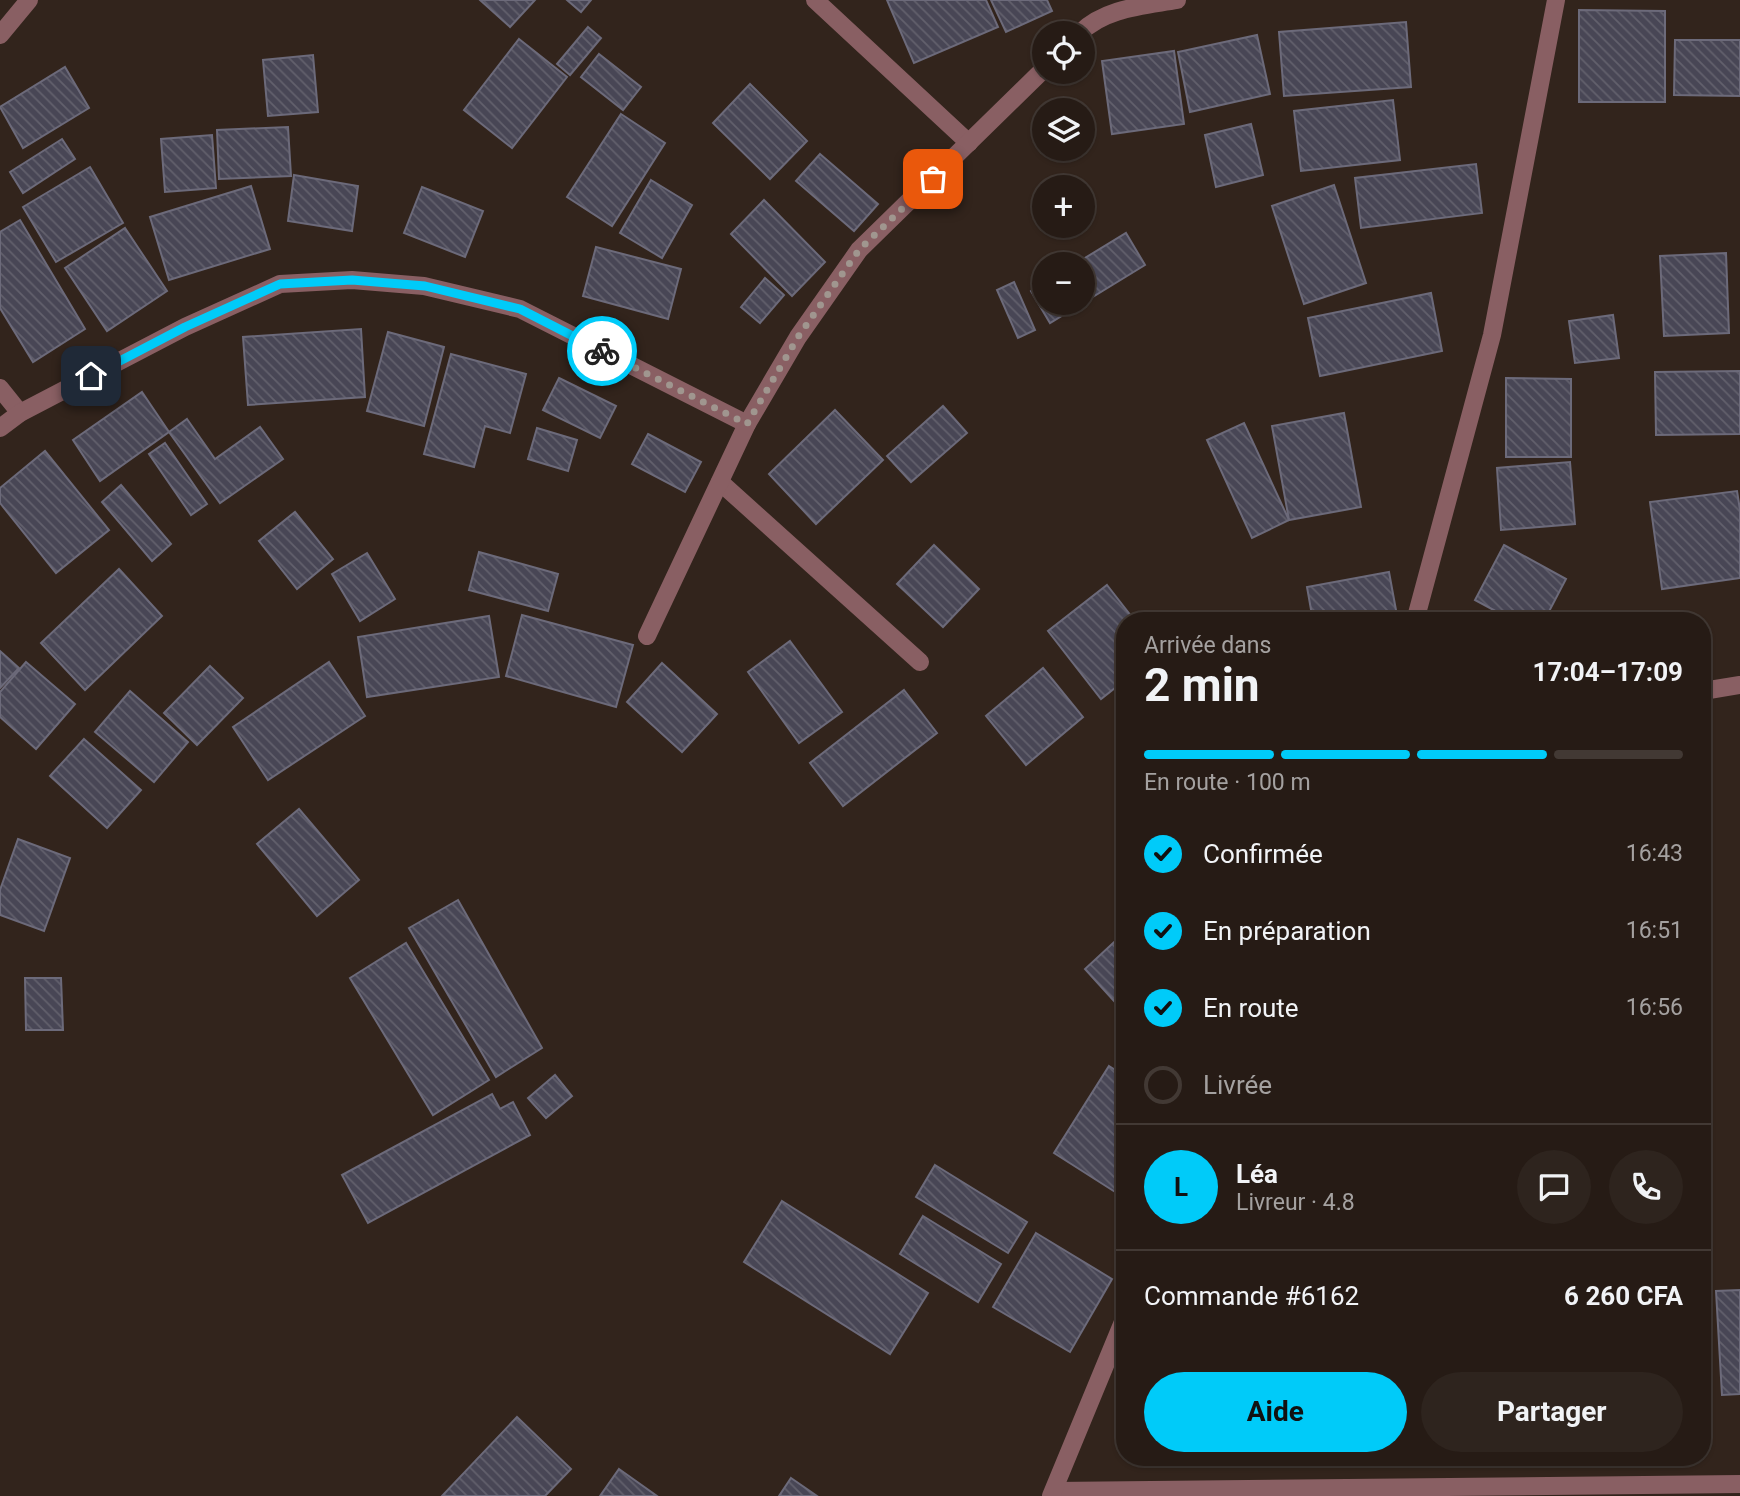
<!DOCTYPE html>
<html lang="fr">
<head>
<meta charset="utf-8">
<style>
  :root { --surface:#261b15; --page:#2e241e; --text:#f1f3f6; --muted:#a4a1a0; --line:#423934; --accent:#00cbf9 }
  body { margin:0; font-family:Roboto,sans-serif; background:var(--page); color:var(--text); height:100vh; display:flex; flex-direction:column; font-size:26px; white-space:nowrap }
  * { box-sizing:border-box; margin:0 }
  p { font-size:23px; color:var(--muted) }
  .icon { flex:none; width:38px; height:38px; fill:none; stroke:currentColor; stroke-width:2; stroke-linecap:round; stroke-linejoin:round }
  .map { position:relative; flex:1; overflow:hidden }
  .side { position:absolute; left:1116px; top:612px; width:595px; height:854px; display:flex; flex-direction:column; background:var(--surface); border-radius:28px; box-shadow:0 2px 5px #0004,0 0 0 2px var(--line) }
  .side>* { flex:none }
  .buttons { position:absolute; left:1032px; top:21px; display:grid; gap:14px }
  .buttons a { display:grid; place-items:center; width:63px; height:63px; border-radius:50%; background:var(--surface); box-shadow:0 2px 5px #0004,0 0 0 2px var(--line); font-size:35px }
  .pin { position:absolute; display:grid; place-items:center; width:60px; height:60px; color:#fff; margin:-30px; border-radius:14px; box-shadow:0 4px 10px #0006 }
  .courier { position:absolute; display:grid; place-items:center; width:70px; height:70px; margin:-35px; border:5px solid #00cbf9; border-radius:50%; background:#fff; color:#222; box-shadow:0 2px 9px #0007 }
  .head em { font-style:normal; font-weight:700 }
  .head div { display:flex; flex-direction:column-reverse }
  .head { display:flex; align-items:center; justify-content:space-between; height:119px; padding:0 28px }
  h1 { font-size:46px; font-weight:700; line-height:52px }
  .bar { display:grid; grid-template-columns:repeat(4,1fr); gap:10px 7px; align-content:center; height:84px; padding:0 28px }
  .bar i { height:9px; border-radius:5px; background:var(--line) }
  .bar .active { background:var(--accent) }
  .bar p { grid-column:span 4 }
  .line { display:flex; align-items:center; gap:18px; padding:0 28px; border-top:2px solid var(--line) }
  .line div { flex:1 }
  .round { display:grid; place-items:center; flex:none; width:74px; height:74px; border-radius:37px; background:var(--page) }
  ol { padding:0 28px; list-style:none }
  li { display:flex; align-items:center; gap:21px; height:77px }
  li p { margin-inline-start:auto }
  li .icon { padding:7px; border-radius:50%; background:var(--accent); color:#111; stroke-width:4 }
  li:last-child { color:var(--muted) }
  li i { width:38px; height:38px; border:4px solid var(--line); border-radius:50% }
  .button { display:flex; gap:14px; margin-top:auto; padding:14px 28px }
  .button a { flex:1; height:80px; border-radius:42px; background:var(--accent); color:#111; font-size:28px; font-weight:700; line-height:80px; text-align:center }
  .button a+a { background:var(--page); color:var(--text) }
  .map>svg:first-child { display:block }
  .building { fill:url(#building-back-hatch); stroke:#6c6a7a; stroke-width:2 }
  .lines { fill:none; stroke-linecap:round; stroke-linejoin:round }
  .minor { stroke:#895f63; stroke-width:18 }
  .done { stroke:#a0968f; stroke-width:7; stroke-dasharray:0 12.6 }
  .route { stroke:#00cbf9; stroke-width:9 }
</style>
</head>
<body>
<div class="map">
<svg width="1740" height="1496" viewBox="0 0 1740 1496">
  <defs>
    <pattern id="building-back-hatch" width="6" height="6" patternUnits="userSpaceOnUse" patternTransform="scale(1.75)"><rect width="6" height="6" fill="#484655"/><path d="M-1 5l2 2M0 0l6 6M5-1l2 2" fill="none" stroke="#62606c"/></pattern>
  </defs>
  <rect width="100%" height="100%" fill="#32241c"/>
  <!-- building -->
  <g class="building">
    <polygon points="480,0 535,0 510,27"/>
    <polygon points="567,0 591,0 581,12"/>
    <polygon points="887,0 986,0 998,27 914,63"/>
    <polygon points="991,0 1047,0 1052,11 1006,32"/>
    <polygon points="1579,10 1665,11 1665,102 1579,102"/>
    <polygon points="1406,22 1411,87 1284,96 1279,32"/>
    <polygon points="588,27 601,38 570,75 557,64"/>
    <polygon points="1257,35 1270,94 1190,112 1178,52"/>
    <polygon points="519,39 567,77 512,148 464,110"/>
    <polygon points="1675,40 1740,40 1740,96 1674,95"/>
    <polygon points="1174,51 1184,124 1112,134 1102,61"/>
    <polygon points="599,54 641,87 623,110 581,77"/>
    <polygon points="313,55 318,112 268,116 263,60"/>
    <polygon points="65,67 89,108 23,148 0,107"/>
    <polygon points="750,84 807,141 770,179 713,123"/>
    <polygon points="1393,100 1400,160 1301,171 1294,111"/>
    <polygon points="621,114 665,143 612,226 567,197"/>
    <polygon points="1251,124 1263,175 1216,187 1205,135"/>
    <polygon points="288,127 291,176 219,179 217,130"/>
    <polygon points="212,135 216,188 165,192 161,139"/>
    <polygon points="62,139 75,159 23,193 10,172"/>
    <polygon points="820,154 878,204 854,231 796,181"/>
    <polygon points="1476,164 1482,213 1361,228 1355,178"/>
    <polygon points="90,167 123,223 56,262 23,207"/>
    <polygon points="294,175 358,186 352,231 288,221"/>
    <polygon points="651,180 692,205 662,258 620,233"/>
    <polygon points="1334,185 1366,283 1304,304 1272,206"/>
    <polygon points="251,186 270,249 169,280 150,217"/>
    <polygon points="422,187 483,211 465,257 404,233"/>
    <polygon points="764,200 825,262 792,296 731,234"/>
    <polygon points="20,220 85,329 33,362 0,308 0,232"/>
    <polygon points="125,228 167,291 107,331 65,268"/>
    <polygon points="1126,233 1145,265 1050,323 1031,291 1045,283 1045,303 1083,303 1083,264 1075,264"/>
    <polygon points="596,247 681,269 668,319 583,296"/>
    <polygon points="1726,253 1729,333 1664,336 1660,256"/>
    <polygon points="765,278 784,295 760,323 741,307"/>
    <polygon points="1014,282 1035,330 1018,338 997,290"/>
    <polygon points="1431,293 1442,351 1320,376 1308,318"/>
    <polygon points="1613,315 1619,358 1575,363 1569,321"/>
    <polygon points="361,329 365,397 248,405 243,337"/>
    <polygon points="388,332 444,347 424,426 367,411"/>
    <polygon points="451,354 526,374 510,433 485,426 474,467 424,454"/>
    <polygon points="1740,371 1740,434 1656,435 1655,372"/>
    <polygon points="559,378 616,406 600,438 543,410"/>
    <polygon points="1506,378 1571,379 1571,457 1506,457"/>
    <polygon points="142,392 169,432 100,481 73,440"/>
    <polygon points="943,406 967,433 911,482 887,456"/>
    <polygon points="835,410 883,460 816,524 769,474"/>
    <polygon points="1344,413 1361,507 1289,520 1272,426"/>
    <polygon points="187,419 215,459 260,427 283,459 220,503 169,432"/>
    <polygon points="1244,423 1289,520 1252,538 1207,440"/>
    <polygon points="537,428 577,440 568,471 528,459"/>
    <polygon points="648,434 701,462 685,492 632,464"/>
    <polygon points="165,443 207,504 191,515 149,454"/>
    <polygon points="45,451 109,530 56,573 0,503 0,488"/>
    <polygon points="1570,462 1575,524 1501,530 1497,468"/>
    <polygon points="121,485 171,544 152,561 102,502"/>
    <polygon points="1737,491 1740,510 1740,578 1662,589 1650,502"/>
    <polygon points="295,512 333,559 297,589 259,541"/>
    <polygon points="934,545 979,589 943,627 897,584"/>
    <polygon points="1504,545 1566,579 1544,621 1514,621 1475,600"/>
    <polygon points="479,552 558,574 548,611 469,590"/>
    <polygon points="367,553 395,599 360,621 332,574"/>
    <polygon points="119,569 162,616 85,690 41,643"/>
    <polygon points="1389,572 1398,621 1313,621 1307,587"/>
    <polygon points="1107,585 1135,621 1125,621 1125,680 1101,699 1048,631"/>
    <polygon points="522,615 633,645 616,707 506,676"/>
    <polygon points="489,616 499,677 367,697 358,637"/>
    <polygon points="790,641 842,712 799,743 748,672"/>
    <polygon points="0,651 19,668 0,688"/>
    <polygon points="26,662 75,704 36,749 0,717 0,692"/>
    <polygon points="329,662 365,716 268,780 233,727"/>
    <polygon points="662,663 717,714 682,752 627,702"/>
    <polygon points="210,666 243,698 197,745 164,713"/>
    <polygon points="1043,668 1083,717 1026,765 986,716"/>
    <polygon points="904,690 937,733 843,806 810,763"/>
    <polygon points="130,691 188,742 154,782 95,732"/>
    <polygon points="84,739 141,790 107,828 50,776"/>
    <polygon points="299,809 359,880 317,916 257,844"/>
    <polygon points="18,839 70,858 44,931 0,915 0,890"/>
    <polygon points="458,900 542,1048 496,1077 409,928"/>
    <polygon points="1125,932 1125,1010 1124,1012 1085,969"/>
    <polygon points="406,943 489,1080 433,1115 350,978"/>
    <polygon points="25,978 61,978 63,1030 26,1030"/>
    <polygon points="1109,1066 1125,1076 1125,1194 1123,1197 1054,1153"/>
    <polygon points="555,1075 572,1096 546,1118 528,1098"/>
    <polygon points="492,1094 500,1109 513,1102 530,1135 368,1223 342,1175"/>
    <polygon points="935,1165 1027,1222 1008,1253 916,1197"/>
    <polygon points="782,1201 928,1293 890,1354 744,1262"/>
    <polygon points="923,1216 1001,1264 978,1302 900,1254"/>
    <polygon points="1036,1233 1112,1279 1070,1352 993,1307"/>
    <polygon points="1740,1290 1740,1394 1722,1395 1716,1291"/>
    <polygon points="517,1417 571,1469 545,1496 442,1496"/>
    <polygon points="619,1469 657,1496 600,1496"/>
    <polygon points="791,1478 817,1496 779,1496"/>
  </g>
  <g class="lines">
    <!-- minor -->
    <g class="minor">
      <polyline points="815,0 969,143"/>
      <path d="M1080 33C1105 8 1143 6 1177 0"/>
      <polyline points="0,35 29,0"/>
      <polyline points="0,388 20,413"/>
      <polyline points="0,428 20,413 185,327 280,284 352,280 424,286 520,309 747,424"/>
      <polyline points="720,482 920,662"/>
      <polyline points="1415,621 1492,335 1556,0"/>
      <polyline points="647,636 747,424 798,337 859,250 1045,68"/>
      <polyline points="1703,691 1740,685"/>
      <polyline points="1054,1491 1740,1484"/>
      <polyline points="1051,1496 1125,1317"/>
    </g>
  </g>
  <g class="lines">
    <!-- done -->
    <polyline class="done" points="602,351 747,424 798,337 859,250 933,179"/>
    <!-- route -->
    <polyline class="route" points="91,376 185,327 280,284 352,280 425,286 520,309 602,351"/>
  </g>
</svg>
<div class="buttons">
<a><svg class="icon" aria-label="locate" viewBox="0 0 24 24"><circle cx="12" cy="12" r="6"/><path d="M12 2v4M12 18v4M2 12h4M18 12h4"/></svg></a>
<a><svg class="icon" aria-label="layers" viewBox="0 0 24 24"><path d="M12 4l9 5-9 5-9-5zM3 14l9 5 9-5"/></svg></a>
<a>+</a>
<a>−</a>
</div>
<div class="pin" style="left:933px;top:179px;background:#ea580c"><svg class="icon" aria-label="bag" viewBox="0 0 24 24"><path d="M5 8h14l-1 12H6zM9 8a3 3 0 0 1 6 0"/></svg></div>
<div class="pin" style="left:91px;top:376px;background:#1f2937"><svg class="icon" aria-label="home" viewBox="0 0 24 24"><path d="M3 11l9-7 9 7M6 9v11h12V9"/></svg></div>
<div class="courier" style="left:602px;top:351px"><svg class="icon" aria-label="bike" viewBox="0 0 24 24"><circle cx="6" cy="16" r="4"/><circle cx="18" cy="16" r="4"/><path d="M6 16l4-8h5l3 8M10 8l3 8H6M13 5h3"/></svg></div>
<section class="side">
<div class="head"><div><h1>2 min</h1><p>Arrivée dans</p></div><em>17:04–17:09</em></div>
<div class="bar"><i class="active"></i><i class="active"></i><i class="active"></i><i></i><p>En route · 100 m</p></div>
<ol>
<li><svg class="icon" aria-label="check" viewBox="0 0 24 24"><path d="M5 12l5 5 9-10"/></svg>Confirmée<p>16:43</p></li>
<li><svg class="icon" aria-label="check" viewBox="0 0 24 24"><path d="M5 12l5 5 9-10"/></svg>En préparation<p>16:51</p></li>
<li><svg class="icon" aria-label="check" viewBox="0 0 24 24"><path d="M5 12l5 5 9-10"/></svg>En route<p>16:56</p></li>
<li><i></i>Livrée</li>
</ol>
<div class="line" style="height:126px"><b class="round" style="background:var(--accent);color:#111">L</b><div><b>Léa</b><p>Livreur · 4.8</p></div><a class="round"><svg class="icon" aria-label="chat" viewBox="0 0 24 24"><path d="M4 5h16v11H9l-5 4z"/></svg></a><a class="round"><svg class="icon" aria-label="phone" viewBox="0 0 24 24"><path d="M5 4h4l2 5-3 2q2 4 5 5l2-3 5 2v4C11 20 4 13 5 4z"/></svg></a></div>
<div class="line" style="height:91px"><div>Commande #6162</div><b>6 260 CFA</b></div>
<div class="button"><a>Aide</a><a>Partager</a></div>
</section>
</div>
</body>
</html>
